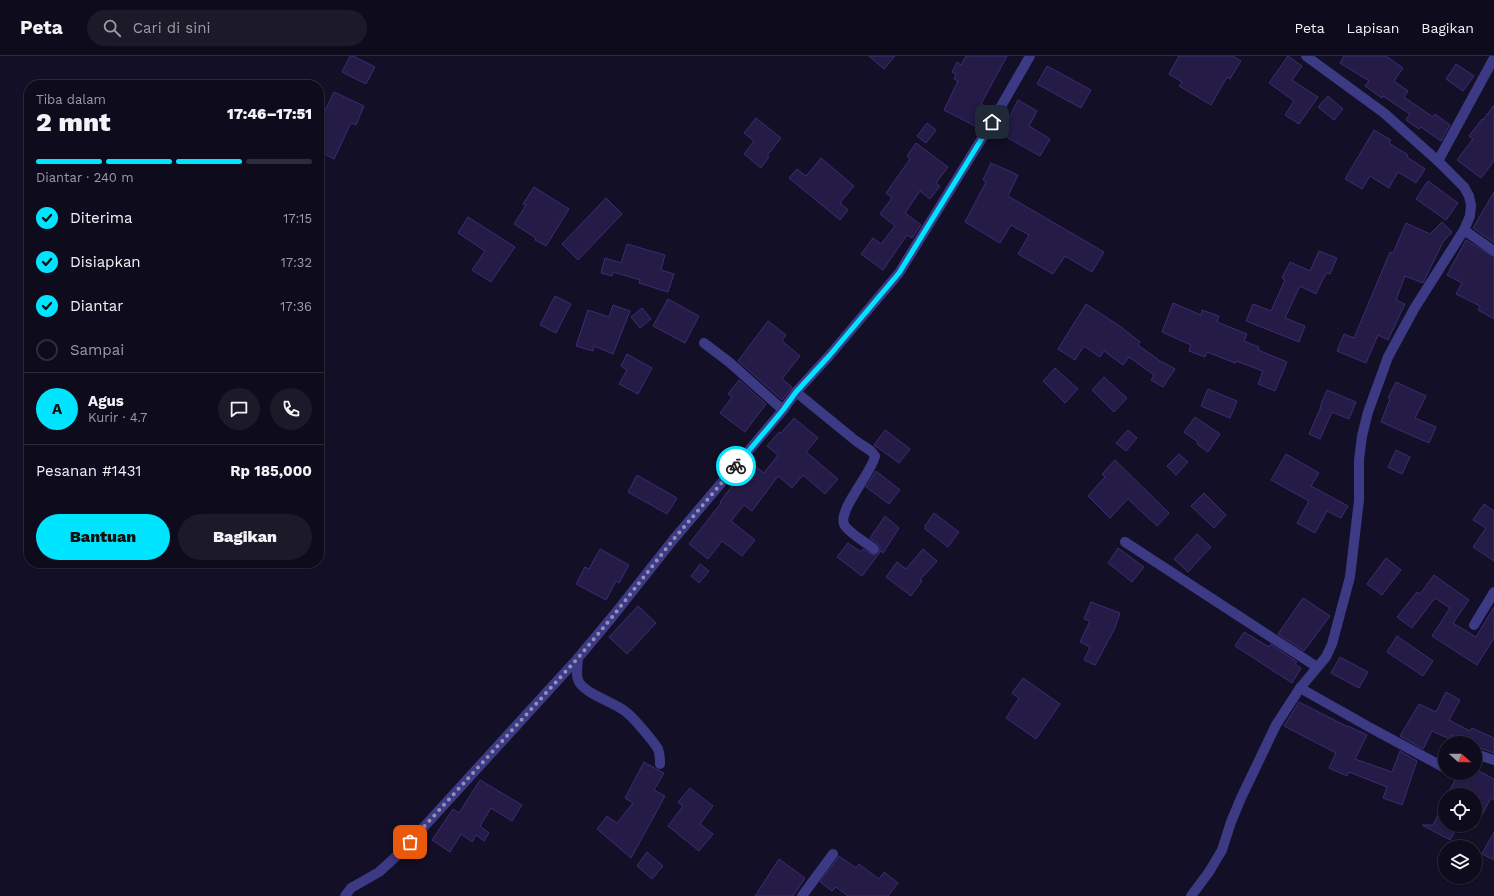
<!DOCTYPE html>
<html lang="id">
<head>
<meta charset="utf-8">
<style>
  :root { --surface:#0e0b1c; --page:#1c1929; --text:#f1f3f6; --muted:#9b9ba3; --line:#2e2b3b; --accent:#00e5ff }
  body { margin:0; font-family:"Work Sans",sans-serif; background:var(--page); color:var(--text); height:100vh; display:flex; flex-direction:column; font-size:15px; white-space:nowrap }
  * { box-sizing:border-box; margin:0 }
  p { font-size:13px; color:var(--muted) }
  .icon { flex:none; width:22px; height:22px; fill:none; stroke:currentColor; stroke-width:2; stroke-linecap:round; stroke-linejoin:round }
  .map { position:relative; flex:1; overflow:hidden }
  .drawer { position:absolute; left:24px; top:24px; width:300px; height:488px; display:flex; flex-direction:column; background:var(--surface); border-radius:16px; box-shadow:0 1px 3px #0004,0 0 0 1px var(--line) }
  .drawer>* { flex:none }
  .needle { width:26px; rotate:111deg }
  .controls { position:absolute; left:1438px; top:680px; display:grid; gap:8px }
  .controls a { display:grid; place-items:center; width:44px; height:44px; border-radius:50%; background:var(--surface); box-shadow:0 1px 3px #0004,0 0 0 1px var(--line); font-size:20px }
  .pin { position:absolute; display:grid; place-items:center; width:34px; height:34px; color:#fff; margin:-17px; border-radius:8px; box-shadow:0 2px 6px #0006 }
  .courier { position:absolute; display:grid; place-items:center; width:40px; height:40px; margin:-20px; border:3px solid #00e5ff; border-radius:50%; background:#fff; color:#222; box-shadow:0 1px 5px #0007 }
  .headline em { font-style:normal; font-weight:800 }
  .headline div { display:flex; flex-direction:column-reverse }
  .headline { display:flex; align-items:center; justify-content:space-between; height:68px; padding:0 12px }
  h1 { font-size:26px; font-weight:800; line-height:30px }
  .bar { display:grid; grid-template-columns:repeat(4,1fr); gap:6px 4px; align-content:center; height:48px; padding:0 12px }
  .bar i { height:5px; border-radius:3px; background:var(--line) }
  .bar .active { background:var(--accent) }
  .bar p { grid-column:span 4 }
  .line { display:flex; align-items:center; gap:10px; padding:0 12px; border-top:1px solid var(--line) }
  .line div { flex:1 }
  .round { display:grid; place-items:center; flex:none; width:42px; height:42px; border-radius:21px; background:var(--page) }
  ol { padding:0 12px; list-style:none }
  li { display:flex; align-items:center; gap:12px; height:44px }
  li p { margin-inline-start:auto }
  li .icon { padding:4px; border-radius:50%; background:var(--accent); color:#111; stroke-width:4 }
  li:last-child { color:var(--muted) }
  li i { width:22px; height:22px; border:2px solid var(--line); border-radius:50% }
  .cta { display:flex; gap:8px; margin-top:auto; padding:8px 12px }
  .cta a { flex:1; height:46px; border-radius:24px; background:var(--accent); color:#111; font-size:16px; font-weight:800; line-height:46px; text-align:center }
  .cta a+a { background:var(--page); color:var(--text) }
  header { display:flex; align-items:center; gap:24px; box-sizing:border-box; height:56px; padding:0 20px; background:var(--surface); border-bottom:1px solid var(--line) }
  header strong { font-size:19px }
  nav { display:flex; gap:22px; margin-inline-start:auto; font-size:14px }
  .search { width:280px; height:36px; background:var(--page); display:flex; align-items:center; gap:10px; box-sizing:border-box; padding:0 14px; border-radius:22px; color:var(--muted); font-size:15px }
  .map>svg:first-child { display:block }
  .building { fill:#241b47; stroke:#3b2d73 }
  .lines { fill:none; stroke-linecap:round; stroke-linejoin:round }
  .street { stroke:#3d3a85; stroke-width:10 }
  .done { stroke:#948fb3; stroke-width:4; stroke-dasharray:0 7.2 }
  .route { stroke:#00e5ff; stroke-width:5 }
</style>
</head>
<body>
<header>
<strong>Peta</strong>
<div class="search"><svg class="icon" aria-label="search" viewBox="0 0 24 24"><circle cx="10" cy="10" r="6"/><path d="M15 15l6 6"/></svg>Cari di sini</div>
<nav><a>Peta</a><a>Lapisan</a><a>Bagikan</a></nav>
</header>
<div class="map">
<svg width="1494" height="840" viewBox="0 0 1494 840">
  <rect width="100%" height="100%" fill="#130f26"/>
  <!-- building -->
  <g class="building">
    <polygon points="350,0 353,0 375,11 366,28 342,16"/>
    <polygon points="869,0 895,0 884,13"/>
    <polygon points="966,0 1007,0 981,48 985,50 975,70 944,54 958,25 954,23 956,18 952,16 957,6 961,9"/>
    <polygon points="1179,0 1233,0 1241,5 1230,23 1227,21 1211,49 1179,30 1182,26 1169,18"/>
    <polygon points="1288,0 1302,10 1292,24 1318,41 1299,68 1285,59 1294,45 1269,27"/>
    <polygon points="1344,0 1386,0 1403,12 1394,25 1408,35 1404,41 1433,61 1435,58 1450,69 1441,85 1421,71 1419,73 1406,64 1410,58 1383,40 1382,42 1365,30 1369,25 1340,7"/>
    <polygon points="1456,8 1474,20 1463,35 1446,23"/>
    <polygon points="1047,10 1091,34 1081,52 1037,28"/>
    <polygon points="334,36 364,50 356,69 351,67 334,103 319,95 319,60 322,61"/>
    <polygon points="1328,40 1343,53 1334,64 1318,51"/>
    <polygon points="1018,44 1037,55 1029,70 1050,83 1040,100 1001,78"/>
    <polygon points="1494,49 1494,105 1481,122 1457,104 1473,83 1469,80 1482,63 1483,64"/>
    <polygon points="756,62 781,82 767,100 769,101 761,112 744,98 754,85 744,77"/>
    <polygon points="927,67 936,74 926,87 917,80"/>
    <polygon points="1374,74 1391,84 1389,87 1408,99 1407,101 1425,113 1416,127 1398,116 1389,132 1370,120 1362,133 1345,123"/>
    <polygon points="916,87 948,111 936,127 940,130 930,143 920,135 905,157 921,169 912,182 907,179 883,214 861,198 873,182 881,188 895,170 880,158 892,142 886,137 910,103 907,100"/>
    <polygon points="821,102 854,130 840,147 848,154 840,164 789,122 797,113 806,120"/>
    <polygon points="991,107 1018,119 1008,140 1104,196 1092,216 1065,200 1053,218 1018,198 1029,179 1011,169 1000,187 965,166 986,126 983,124"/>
    <polygon points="1428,125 1458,147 1446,164 1416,143"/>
    <polygon points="534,131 569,153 546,190 535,184 536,182 514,168 526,149 523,148"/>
    <polygon points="1494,136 1494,187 1473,172"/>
    <polygon points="606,142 622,158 578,204 562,188"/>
    <polygon points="468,161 515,191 491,226 472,214 485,195 458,177"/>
    <polygon points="1442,166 1452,176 1443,186 1423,227 1405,220 1396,244 1405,248 1388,284 1378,279 1366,307 1337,295 1344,278 1354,282 1390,196 1393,197 1406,167 1430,178"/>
    <polygon points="1466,184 1494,201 1494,263 1478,254 1480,250 1456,238 1462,227 1447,219"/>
    <polygon points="627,188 665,199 661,214 674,218 668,236 639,227 640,224 613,216 612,220 601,217 605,202 621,207"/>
    <polygon points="1319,195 1337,202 1330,218 1326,217 1316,238 1300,230 1285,262 1305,270 1299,286 1246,265 1253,248 1271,255 1285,224 1282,222 1290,206 1310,215"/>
    <polygon points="555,240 571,248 556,277 540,269"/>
    <polygon points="668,243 699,260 685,287 653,270"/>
    <polygon points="1173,247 1201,259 1202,254 1219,260 1217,266 1247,278 1244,285 1259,291 1258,294 1287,306 1275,335 1258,328 1263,315 1236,305 1235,307 1207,296 1205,301 1189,295 1191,289 1162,276"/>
    <polygon points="1086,248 1121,271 1140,286 1138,289 1163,307 1163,306 1175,313 1163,331 1151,324 1154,319 1129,301 1123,309 1104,295 1100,301 1084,290 1075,304 1058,293"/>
    <polygon points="613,249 630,255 613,298 594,290 593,295 576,290 588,254 609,261"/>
    <polygon points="642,252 651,263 640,272 631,261"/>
    <polygon points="768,265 786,279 782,285 800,300 782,323 792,331 782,344 738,305"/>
    <polygon points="627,298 652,312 638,338 619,328 627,314 621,310"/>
    <polygon points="1055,312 1078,333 1065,347 1043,325"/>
    <polygon points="1104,321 1127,342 1114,356 1092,334"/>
    <polygon points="739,324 766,348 745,376 720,357 732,341 728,338"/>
    <polygon points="1396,326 1426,340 1415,362 1436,371 1429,387 1381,366 1390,343 1388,342"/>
    <polygon points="1208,333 1237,345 1230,362 1201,350"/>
    <polygon points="1327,334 1356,346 1349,363 1332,356 1320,383 1309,378 1321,351 1320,351"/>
    <polygon points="1195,361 1220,378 1208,396 1197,388 1198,386 1184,376"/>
    <polygon points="794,362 818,382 806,396 838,423 825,438 803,419 792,432 778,420 752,455 744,449 731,465 755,484 742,500 722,485 708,503 689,488 721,447 720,446 750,406 764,417 778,399 767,390 779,376 781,377"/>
    <polygon points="885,374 910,393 899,407 874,389"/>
    <polygon points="1128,374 1137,382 1126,395 1116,387"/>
    <polygon points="1396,394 1410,401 1402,418 1388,411"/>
    <polygon points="1179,398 1188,406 1176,419 1167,410"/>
    <polygon points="1286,398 1319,417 1311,430 1348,450 1341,462 1327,455 1315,477 1297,467 1309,445 1271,424"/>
    <polygon points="1115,404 1169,457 1157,470 1128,443 1110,462 1088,440 1105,421 1102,418"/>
    <polygon points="876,415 900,434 889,448 866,431"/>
    <polygon points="637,419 677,442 667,458 628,436"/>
    <polygon points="1204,437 1226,459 1214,472 1191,450"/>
    <polygon points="1484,448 1494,455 1494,505 1473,491 1486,472 1473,464"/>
    <polygon points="934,457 959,476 948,491 925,473 925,470"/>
    <polygon points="885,460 899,472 883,497 881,495 862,520 837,501 848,487 861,496 863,493 873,499 879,497 880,493 880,490 870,482"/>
    <polygon points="1197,478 1211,491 1188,516 1174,503"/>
    <polygon points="1118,492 1144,511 1132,526 1108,507"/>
    <polygon points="600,493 629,509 619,527 616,525 606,544 576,528 585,511 589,513"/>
    <polygon points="923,493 937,505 920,524 922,525 911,540 886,521 897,506 906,513"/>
    <polygon points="1386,502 1401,514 1382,539 1367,528"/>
    <polygon points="700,508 709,515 699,527 691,520"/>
    <polygon points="1434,519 1469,544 1453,567 1476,581 1494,551 1494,582 1477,609 1432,580 1450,552 1435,542 1412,572 1397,561 1417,536 1420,538"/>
    <polygon points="1303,542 1330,560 1304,595 1278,578"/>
    <polygon points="1091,546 1120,557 1114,574 1095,609 1084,604 1090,591 1080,586 1090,565 1084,563"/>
    <polygon points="638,550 656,567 627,598 609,581"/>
    <polygon points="1244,576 1269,591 1271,588 1297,606 1295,608 1301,612 1292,627 1235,590"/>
    <polygon points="1397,580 1433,605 1423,620 1387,596"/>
    <polygon points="1340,601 1368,616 1359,632 1331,617"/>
    <polygon points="1023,622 1060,648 1036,683 1006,662 1019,642 1012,637"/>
    <polygon points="1446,636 1460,644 1449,664 1470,675 1472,672 1494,682 1494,697 1475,690 1475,687 1468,687 1451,679 1450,683 1432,675 1423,693 1400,680 1419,648 1436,656"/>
    <polygon points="1299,646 1348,671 1348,670 1367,679 1355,703 1392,716 1400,695 1417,705 1402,749 1383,742 1387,731 1349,716 1347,720 1329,712 1336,697 1284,670"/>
    <polygon points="644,706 664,717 654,734 665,740 631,802 597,773 607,760 617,767 633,747 625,742"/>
    <polygon points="1475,713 1494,723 1494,744 1491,742 1475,772 1475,739 1447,739 1459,717 1475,717"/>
    <polygon points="480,724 522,749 512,765 491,752 480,770 489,777 484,785 476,779 472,786 461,778 450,796 432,784 453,753 459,757"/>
    <polygon points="690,732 713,750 700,768 713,778 699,795 668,770 683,750 678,746"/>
    <polygon points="1445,746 1445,769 1458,769 1450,784 1422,769 1433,769"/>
    <polygon points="1494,776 1494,804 1482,798"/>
    <polygon points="647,796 663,810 652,823 637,810"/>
    <polygon points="839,800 856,812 859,808 879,823 884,816 898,827 888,840 848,840 836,831 832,835 820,826"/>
    <polygon points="779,803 805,822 793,840 755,840"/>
  </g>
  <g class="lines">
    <!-- street -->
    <g class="street">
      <polyline points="1438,105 1494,2"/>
      <polyline points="1464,174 1494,195"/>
      <polyline points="704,287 729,306 783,354"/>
      <path d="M796 336 856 385 871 395 875 400C872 417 835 457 845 470 852 479 865 486 874 493"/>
      <polyline points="1125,486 1317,611"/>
      <polyline points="1474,569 1494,536"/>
      <path d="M578 602C578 609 575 620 579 626 587 639 614 646 626 656 633 661 654 686 658 693 660 698 660 703 660 708"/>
      <polyline points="1300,632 1369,671 1445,712"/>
      <polyline points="1475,699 1479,699 1494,704"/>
      <polyline points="345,840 351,832 379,816 401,796 578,602 613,560 673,484 783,354 796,336 829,300 899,217 992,66 1030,0"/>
      <polyline points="802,840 833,798"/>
      <polyline points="1191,840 1209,816 1222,794 1231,766 1241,742 1276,669 1300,632 1326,601 1332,588 1350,521 1359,444 1359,404 1362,380 1368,356 1388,301 1414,253 1464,174 1470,160 1471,149 1469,140 1464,131 1438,105 1384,57 1306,0"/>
    </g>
  </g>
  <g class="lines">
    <!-- done -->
    <polyline class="done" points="410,786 578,602 613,560 673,484 736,410"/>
    <!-- route -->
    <polyline class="route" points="736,410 783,354 796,336 829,300 899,217 992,66"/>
  </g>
</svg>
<div class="controls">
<a><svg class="needle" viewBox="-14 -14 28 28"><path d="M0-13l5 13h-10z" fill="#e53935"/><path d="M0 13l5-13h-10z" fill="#9b9ba3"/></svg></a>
<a><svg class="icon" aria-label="locate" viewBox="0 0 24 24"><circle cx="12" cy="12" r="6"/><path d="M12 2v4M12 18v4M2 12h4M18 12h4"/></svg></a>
<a><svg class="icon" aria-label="layers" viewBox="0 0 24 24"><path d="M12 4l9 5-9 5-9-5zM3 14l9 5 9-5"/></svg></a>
</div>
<div class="pin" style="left:410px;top:786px;background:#ea580c"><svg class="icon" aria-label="bag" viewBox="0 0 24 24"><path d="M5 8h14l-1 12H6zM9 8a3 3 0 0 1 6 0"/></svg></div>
<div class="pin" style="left:992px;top:66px;background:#1f2937"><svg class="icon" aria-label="home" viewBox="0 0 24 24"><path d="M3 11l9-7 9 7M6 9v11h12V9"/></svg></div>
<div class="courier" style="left:736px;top:410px"><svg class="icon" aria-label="bike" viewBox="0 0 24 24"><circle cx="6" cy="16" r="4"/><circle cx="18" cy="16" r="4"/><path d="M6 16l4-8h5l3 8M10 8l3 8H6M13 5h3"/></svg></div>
<section class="drawer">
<div class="headline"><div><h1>2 mnt</h1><p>Tiba dalam</p></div><em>17:46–17:51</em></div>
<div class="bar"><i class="active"></i><i class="active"></i><i class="active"></i><i></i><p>Diantar · 240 m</p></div>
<ol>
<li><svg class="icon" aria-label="check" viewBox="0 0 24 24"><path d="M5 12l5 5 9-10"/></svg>Diterima<p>17:15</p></li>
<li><svg class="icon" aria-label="check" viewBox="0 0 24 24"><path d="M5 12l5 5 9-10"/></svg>Disiapkan<p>17:32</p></li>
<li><svg class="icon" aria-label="check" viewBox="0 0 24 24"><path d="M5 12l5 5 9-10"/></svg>Diantar<p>17:36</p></li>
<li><i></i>Sampai</li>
</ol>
<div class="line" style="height:72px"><b class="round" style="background:var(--accent);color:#111">A</b><div><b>Agus</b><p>Kurir · 4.7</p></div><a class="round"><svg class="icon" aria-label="chat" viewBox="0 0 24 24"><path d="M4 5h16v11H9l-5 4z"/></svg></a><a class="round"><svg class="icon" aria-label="phone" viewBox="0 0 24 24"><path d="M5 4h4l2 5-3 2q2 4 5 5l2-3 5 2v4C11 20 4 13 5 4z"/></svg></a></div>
<div class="line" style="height:52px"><div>Pesanan #1431</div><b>Rp 185,000</b></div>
<div class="cta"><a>Bantuan</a><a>Bagikan</a></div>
</section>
</div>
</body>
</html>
